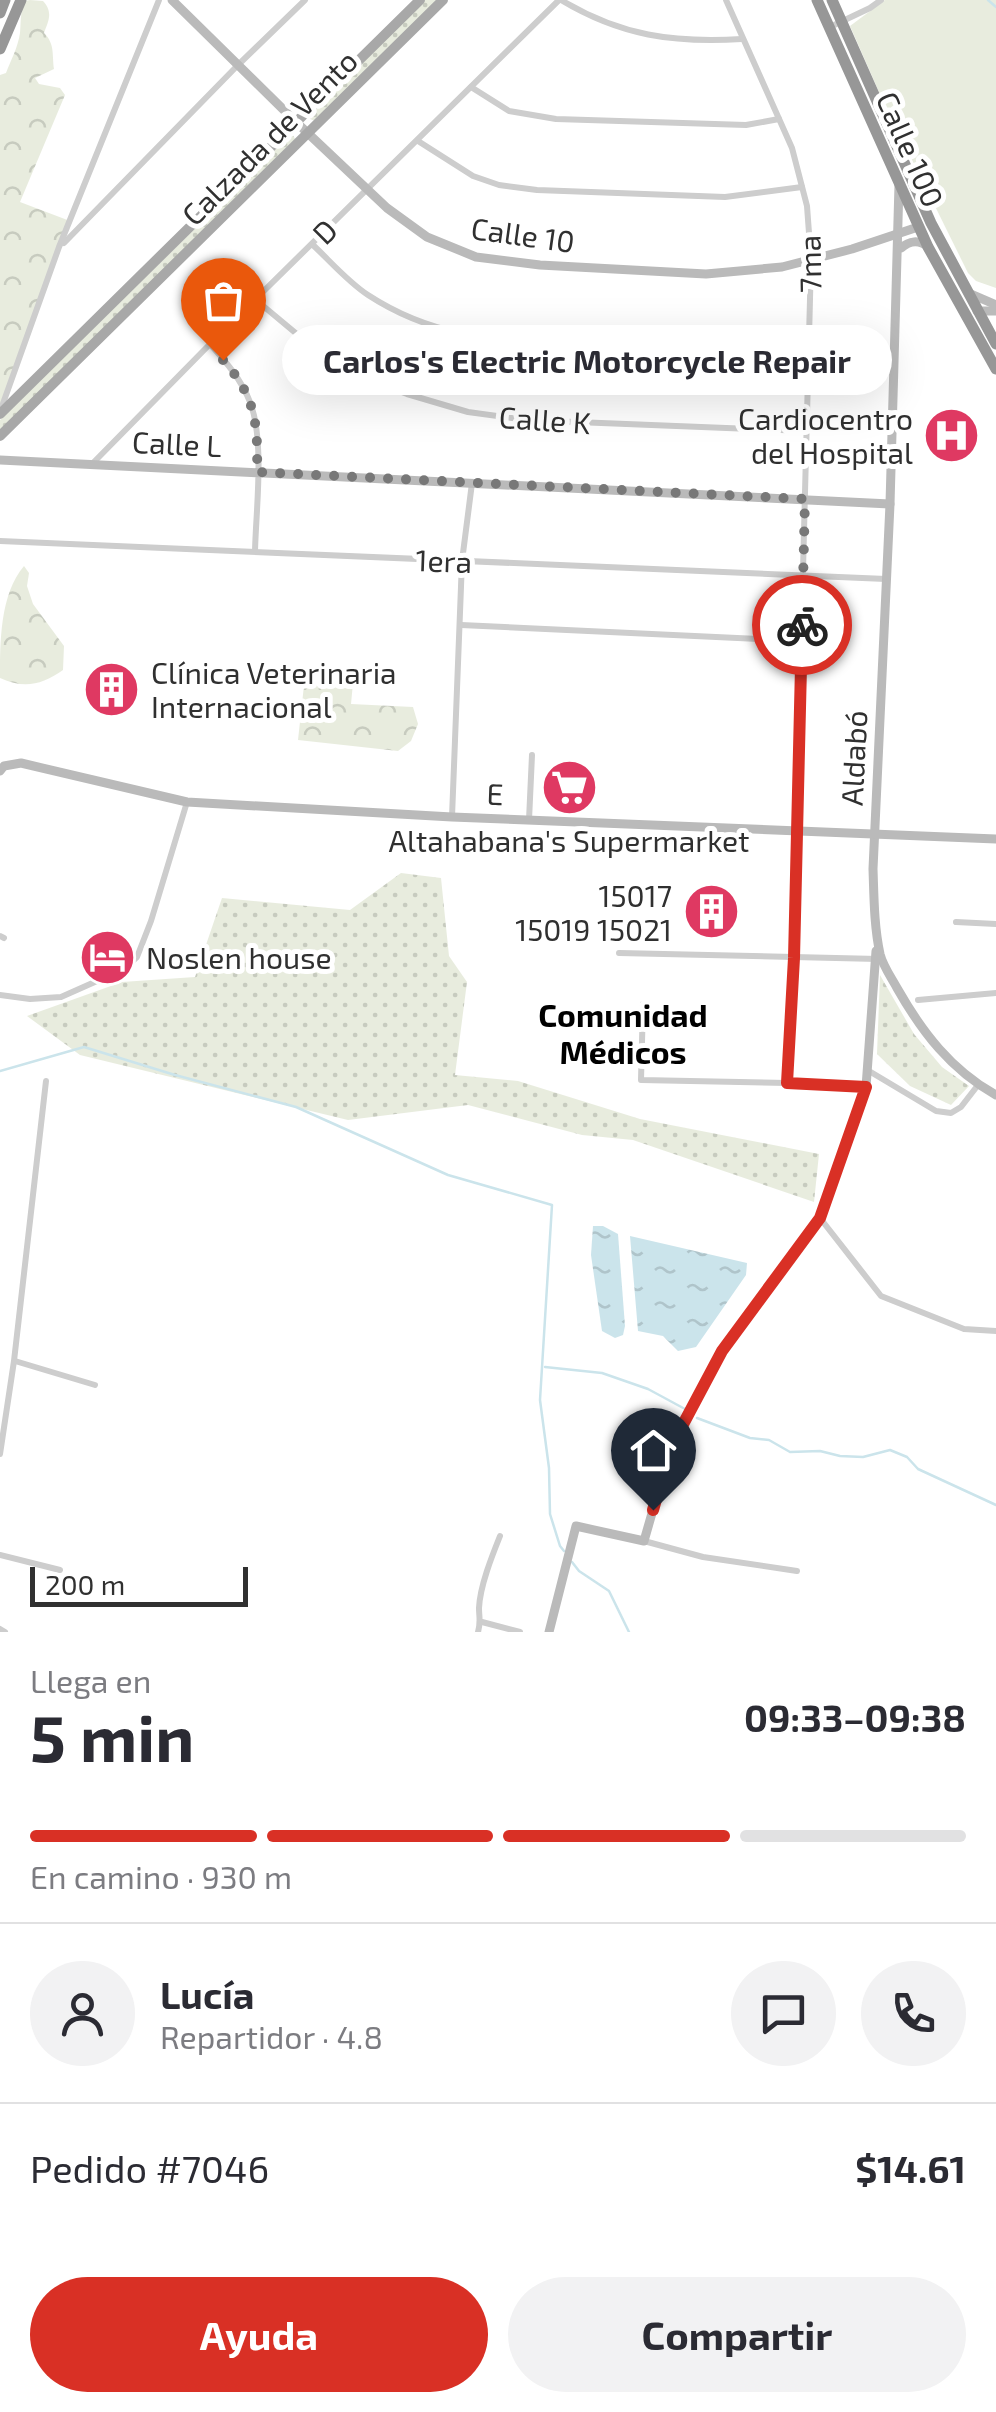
<!DOCTYPE html>
<html lang="es">
<head>
<meta charset="utf-8">
<style>
  :root { --surface:#fff; --page:#f2f2f3; --text:#2b2b33; --muted:#7c7c81; --line:#e1e1e2; --accent:#d93025 }
  body { margin:0; font-family:"Exo 2",sans-serif; background:var(--page); color:var(--text); height:100vh; display:flex; flex-direction:column; font-size:38px; white-space:nowrap }
  * { box-sizing:border-box; margin:0 }
  p { font-size:32px; color:var(--muted) }
  .icon { flex:none; width:55px; height:55px; fill:none; stroke:currentColor; stroke-width:2; stroke-linecap:round; stroke-linejoin:round }
  .map { position:relative; height:1632px; overflow:hidden }
  .side { display:flex; flex-direction:column; background:var(--surface); flex:1 }
  .side>* { flex:none }
  .scale { position:absolute; left:30px; bottom:25px; width:218px; box-sizing:border-box; padding-left:10px; border:5px solid #303030; border-top:0; font-size:28px; line-height:35px; white-space:nowrap; color:#303030; -webkit-text-stroke:8px #fff; paint-order:stroke }
  .pin { position:absolute; display:grid; place-items:center; width:85px; height:85px; color:#fff; margin:-102px -42px; border-radius:50% 50% 50% 0; rotate:-45deg; box-shadow:0 0 10px #0007 }
  .pin .icon { rotate:45deg }
  .courier { position:absolute; display:grid; place-items:center; width:100px; height:100px; margin:-50px; border:8px solid #d93025; border-radius:50%; background:#fff; color:#222; box-shadow:0 2px 12px #0007 }
  .bubble { position:absolute; height:70px; border-radius:35px; background:var(--surface); box-shadow:0 10px 40px #0002; font-size:32px; font-weight:700; line-height:70px; text-align:center }
  .overview em { font-style:normal; font-weight:700 }
  .overview div { display:flex; flex-direction:column-reverse }
  .overview { display:flex; align-items:center; justify-content:space-between; height:170px; padding:0 30px }
  h1 { font-size:65px; font-weight:700; line-height:75px }
  .bar { display:grid; grid-template-columns:repeat(4,1fr); gap:15px 10px; align-content:center; height:120px; padding:0 30px }
  .bar i { height:12px; border-radius:8px; background:var(--line) }
  .bar .current { background:var(--accent) }
  .bar p { grid-column:span 4 }
  .line { display:flex; align-items:center; gap:25px; padding:0 30px; border-top:2px solid var(--line) }
  .line div { flex:1 }
  .round { display:grid; place-items:center; flex:none; width:105px; height:105px; border-radius:52px; background:var(--page) }
  .action { display:flex; gap:20px; margin-top:auto; padding:20px 30px }
  .action a { flex:1; height:115px; border-radius:60px; background:var(--accent); color:#fff; font-size:40px; font-weight:700; line-height:115px; text-align:center }
  .action a+a { background:var(--page); color:var(--text) }
  .map>svg:first-child { display:block }
  .green { fill:url(#green-dots) }
  .forest { fill:url(#forest-crowns) }
  .pitch { fill:#e8ecde }
  .water { fill:url(#water-ripples) }
  .lines { fill:none; stroke-linecap:round; stroke-linejoin:round }
  .stream { stroke:#cbe4eb; stroke-width:2.5 }
  .street { stroke:#cdcdcd; stroke-width:6 }
  .secondary { stroke:#bababa; stroke-width:9 }
  .primary { stroke:#a8a8a8; stroke-width:10 }
  .highway { stroke:#979797; stroke-width:11 }
  .done { stroke:#787878; stroke-width:10; stroke-dasharray:0 18 }
  .route { stroke:#d93025; stroke-width:12 }
  .labels { text-anchor:middle; dominant-baseline:central; stroke-width:10; stroke-linejoin:round; paint-order:stroke }
  .street-label { font-size:30px; fill:#303030; stroke:#fff }
  .poi-label { font-size:30px; fill:#303030; stroke:#fff; text-anchor:end }
  .neighbourhood-label { font-size:32px; font-weight:bold; fill:#000; stroke:#fff }
</style>
</head>
<body>
<div class="map">
<svg width="996" height="1632" viewBox="0 0 996 1632">
  <defs>
    <pattern id="green-dots" width="8" height="8" patternUnits="userSpaceOnUse" patternTransform="scale(2.5)"><rect width="8" height="8" fill="#e8ecde"/><path d="M2 2h.1M6 6h.1" fill="none" stroke="#c7cbbf" stroke-width="1.8" stroke-linecap="round"/></pattern>
    <pattern id="forest-crowns" width="20" height="18" patternUnits="userSpaceOnUse" patternTransform="scale(2.5)"><rect width="20" height="18" fill="#e8ecde"/><path d="M2 6a3 3 0 1 1 6 0M12 15a3 3 0 1 1 6 0" fill="none" stroke="#c7cbbf"/></pattern>
    <pattern id="water-ripples" width="26" height="14" patternUnits="userSpaceOnUse" patternTransform="scale(2.5)"><rect width="26" height="14" fill="#cbe4eb"/><path d="M2 4q2-2 4 0t4 0M15 11q2-2 4 0t4 0" fill="none" stroke="#afc4ca"/></pattern>
  </defs>
  <rect width="100%" height="100%" fill="#fff"/>
  <!-- green -->
  <g class="green">
    <polygon points="425,0 437,0 315,121 310,119 309,115"/>
    <polygon points="292,133 295,139 0,431 0,420"/>
    <polygon points="401,873 441,878 449,956 467,982 455,1075 518,1081 640,1119 819,1154 814,1202 633,1140 582,1135 468,1105 348,1120 80,1055 27,1016 122,982 195,977 222,898 350,910"/>
    <polygon points="880,975 914,1034 942,1067 969,1086 951,1105 910,1086 877,1054"/>
  </g>
  <!-- forest -->
  <g class="forest">
    <path d="M30 0 43 1C53 12 49 20 44 33 55 44 52 54 54 69L35 78 39 84 60 88 65 95 20 202 70 221 0 411V75L6 73C11 60 18 47 20 33 21 19 20 14 25 1Z"/>
    <path d="M24 566 29 573 27 586 33 604 64 646 63 670C42 685 24 689 0 678 0 642 0 594 24 566Z"/>
    <polygon points="327,665 345,672 353,683 351,704 413,707 418,724 411,741 398,751 298,740 306,667"/>
  </g>
  <!-- pitch -->
  <polygon class="pitch" points="885,0 996,0 996,288 976,281 968,273 883,101 850,26"/>
  <!-- water -->
  <g class="water">
    <polygon points="593,1226 603,1226 618,1234 625,1326 623,1335 615,1338 602,1331 591,1255"/>
    <polygon points="630,1236 747,1263 746,1275 696,1347 678,1351 663,1336 638,1331"/>
  </g>
  <g class="lines">
    <!-- stream -->
    <g class="stream">
      <polyline points="988,0 996,7"/>
      <polyline points="0,1071 84,1047 175,1075 296,1107 448,1175 552,1205 540,1400 549,1468 550,1514 560,1546 564,1551"/>
      <polyline points="545,1367 602,1373 648,1389 685,1409"/>
      <polyline points="697,1418 750,1438 769,1440 790,1452 820,1451 840,1456 863,1457 890,1450 907,1457 918,1469 996,1505"/>
      <polyline points="572,1562 579,1571 609,1591 629,1632"/>
    </g>
    <!-- street -->
    <g class="street">
      <path d="M561 0C621 36 673 43 742 39"/>
      <polyline points="726,0 792,148 807,206 811,260 793,958 787,1083"/>
      <polyline points="830,27 870,8 881,0"/>
      <polyline points="471,87 509,111 556,119 746,125 779,119"/>
      <polyline points="418,141 473,176 499,185 537,190 725,197 802,187"/>
      <polyline points="64,243 238,65 305,0"/>
      <path d="M312 244C330 261 348 282 368 295 440 342 507 340 588 346 661 351 735 352 809 354"/>
      <polyline points="256,300 316,350 356,375 407,394 468,412 526,420 805,431"/>
      <path d="M210 344C226 362 241 379 250 402 265 441 256 508 255 551"/>
      <polyline points="1,409 59,247 159,0"/>
      <polyline points="92,464 210,344 559,0"/>
      <polyline points="0,541 886,579"/>
      <polyline points="461,625 801,641"/>
      <polyline points="452,817 462,561 472,483"/>
      <polyline points="529,820 532,755"/>
      <polyline points="956,922 996,924"/>
      <polyline points="0,936 4,938"/>
      <polyline points="619,953 878,959"/>
      <polyline points="0,995 30,999 61,997 124,969 137,957 151,921 187,802"/>
      <polyline points="918,1000 996,993"/>
      <polyline points="643,1004 641,1080 787,1083 866,1087"/>
      <polyline points="869,1071 936,1111 951,1113 961,1107 978,1085"/>
      <polyline points="820,1218 881,1296 964,1329 996,1331"/>
      <polyline points="15,1361 95,1385"/>
      <polyline points="0,1454 14,1361 46,1081"/>
      <polyline points="644,1541 703,1557 797,1571"/>
      <polyline points="0,1555 60,1570"/>
      <polyline points="482,1622 520,1632"/>
      <polyline points="0,1629 5,1632"/>
      <path d="M478 1632C481 1622 479 1617 479 1608 480 1586 492 1556 500 1536"/>
    </g>
    <!-- secondary -->
    <g class="secondary">
      <polyline points="172,0 296,122 387,208 427,237 476,257 540,265 706,274 782,267 852,249 918,227"/>
      <path d="M899 185 890 504 873 869C874 897 874 926 880 954 883 966 891 977 897 988 922 1032 951 1070 996 1095"/>
      <path d="M901 248C909 241 919 239 928 247"/>
      <polyline points="971,294 996,305"/>
      <polyline points="977,311 996,311"/>
      <polyline points="0,460 890,504"/>
      <polyline points="0,771 4,766 21,763 187,802 452,817 996,839"/>
      <polyline points="549,1632 576,1526 644,1541 671,1447 721,1351 820,1218 866,1087 876,951"/>
    </g>
    <!-- primary -->
    <g class="primary">
      <polyline points="0,414 420,0"/>
      <polyline points="0,436 443,0"/>
    </g>
    <!-- highway -->
    <g class="highway">
      <polyline points="817,0 928,247 996,369"/>
      <polyline points="832,0 931,223 996,344"/>
      <polyline points="0,13 5,0"/>
      <polyline points="0,49 21,0"/>
    </g>
  </g>
  <g class="lines">
    <!-- done -->
    <path class="done" d="M223 360C256 397 258 424 257 472L805 499 802 625"/>
    <!-- route -->
    <polyline class="route" points="653,1510 671,1447 722,1351 820,1218 866,1087 787,1083 794,958 802,625"/>
  </g>
  <!-- icons -->
  <defs>
    <symbol id="hospital-disc" viewBox="-11 -11 22 22"><circle r="9.5" fill="#df3962" stroke="#fff"/><path d="M-5-5h3v3.5h4V-5h3V5h-3V1.5h-4V5h-3Z" fill="#fff"/></symbol>
    <symbol id="building-disc" viewBox="-11 -11 22 22"><circle r="9.5" fill="#df3962" stroke="#fff"/><path d="M-4-6H4V6H1V3H-1V6H-4ZM-2.5-4.3h1.7v1.8h-1.7ZM.8-4.3h1.7v1.8H.8ZM-2.5-1h1.7V.8h-1.7ZM.8-1h1.7V.8H.8Z" fill="#fff"/></symbol>
    <symbol id="supermarket-disc" viewBox="-11 -11 22 22"><circle r="9.5" fill="#df3962" stroke="#fff"/><path d="M-6-5.5h2.5l.6 2H6L4.5 2H-2.5L-4.4-4H-6ZM-1.5 3.2a1.3 1.3 0 1 0 .1 0ZM3 3.2a1.3 1.3 0 1 0 .1 0Z" fill="#fff"/></symbol>
    <symbol id="hotel-disc" viewBox="-11 -11 22 22"><circle r="9.5" fill="#df3962" stroke="#fff"/><path d="M-6-4.5h1.5V1H6V5H4.5V3h-9V5H-6ZM-4 0a1.8 1.8 0 1 1 3.6 0ZM.5 0V-2.5h3Q6-2.5 6 0Z" fill="#fff"/></symbol>
  </defs>
  <g fill-rule="evenodd">
    <use href="#hospital-disc" x="920" y="404" width="63" height="63"/>
    <use href="#building-disc" x="80" y="658" width="63" height="63"/>
    <use href="#supermarket-disc" x="538" y="756" width="63" height="63"/>
    <use href="#building-disc" x="680" y="880" width="63" height="63"/>
    <use href="#hotel-disc" x="76" y="926" width="63" height="63"/>
  </g>
  <g class="labels">
    <!-- street labels -->
    <g class="street-label">
      <text transform="translate(269 137) rotate(-45)">Calzada de Vento</text>
      <text transform="translate(911 149) rotate(66)">Calle 100</text>
      <text transform="translate(324 231) rotate(-45)">D</text>
      <text transform="translate(523 234) rotate(8)">Calle 10</text>
      <text transform="translate(809 264) rotate(-91)">7ma</text>
      <text transform="translate(545 419) rotate(4)">Calle K</text>
      <text transform="translate(177 443) rotate(3)">Calle L</text>
      <text transform="translate(444 560) rotate(2)">1era</text>
      <text transform="translate(853 758) rotate(-87)">Aldabó</text>
      <text transform="translate(495 793) rotate(2)">E</text>
    </g>
    <!-- poi labels -->
    <g class="poi-label">
      <text x="913" y="418">Cardiocentro<tspan x="913" dy="34">del Hospital</tspan></text>
      <text x="151" y="672" text-anchor="start">Clínica Veterinaria<tspan x="151" dy="34">Internacional</tspan></text>
      <text x="569" y="840" text-anchor="middle">Altahabana's Supermarket</text>
      <text x="672" y="895">15017<tspan x="672" dy="34">15019 15021</tspan></text>
      <text x="146" y="957" text-anchor="start">Noslen house</text>
    </g>
    <!-- neighbourhood labels -->
    <g class="neighbourhood-label">
      <text x="623" y="1014">Comunidad<tspan x="623" dy="37">Médicos</tspan></text>
    </g>
  </g>
</svg>
<div class="scale">200 m</div>
<div class="pin" style="left:223px;top:360px;background:#ea580c"><svg class="icon" aria-label="bag" viewBox="0 0 24 24"><path d="M5 8h14l-1 12H6zM9 8a3 3 0 0 1 6 0"/></svg></div>
<div class="pin" style="left:653px;top:1510px;background:#1f2937"><svg class="icon" aria-label="home" viewBox="0 0 24 24"><path d="M3 11l9-7 9 7M6 9v11h12V9"/></svg></div>
<div class="courier" style="left:802px;top:625px"><svg class="icon" aria-label="bike" viewBox="0 0 24 24"><circle cx="6" cy="16" r="4"/><circle cx="18" cy="16" r="4"/><path d="M6 16l4-8h5l3 8M10 8l3 8H6M13 5h3"/></svg></div>
<div class="bubble" style="left:282px;top:325px;width:610px">Carlos's Electric Motorcycle Repair</div>
</div>
<section class="side">
<div class="overview"><div><h1>5 min</h1><p>Llega en</p></div><em>09:33–09:38</em></div>
<div class="bar"><i class="current"></i><i class="current"></i><i class="current"></i><i></i><p>En camino · 930 m</p></div>
<div class="line" style="height:180px"><a class="round"><svg class="icon" aria-label="person" viewBox="0 0 24 24"><circle cx="12" cy="8" r="4"/><path d="M4 21q1-7 8-7t8 7"/></svg></a><div><b>Lucía</b><p>Repartidor · 4.8</p></div><a class="round"><svg class="icon" aria-label="chat" viewBox="0 0 24 24"><path d="M4 5h16v11H9l-5 4z"/></svg></a><a class="round"><svg class="icon" aria-label="phone" viewBox="0 0 24 24"><path d="M5 4h4l2 5-3 2q2 4 5 5l2-3 5 2v4C11 20 4 13 5 4z"/></svg></a></div>
<div class="line" style="height:130px"><div>Pedido #7046</div><b>$14.61</b></div>
<div class="action"><a>Ayuda</a><a>Compartir</a></div>
</section>
</body>
</html>
